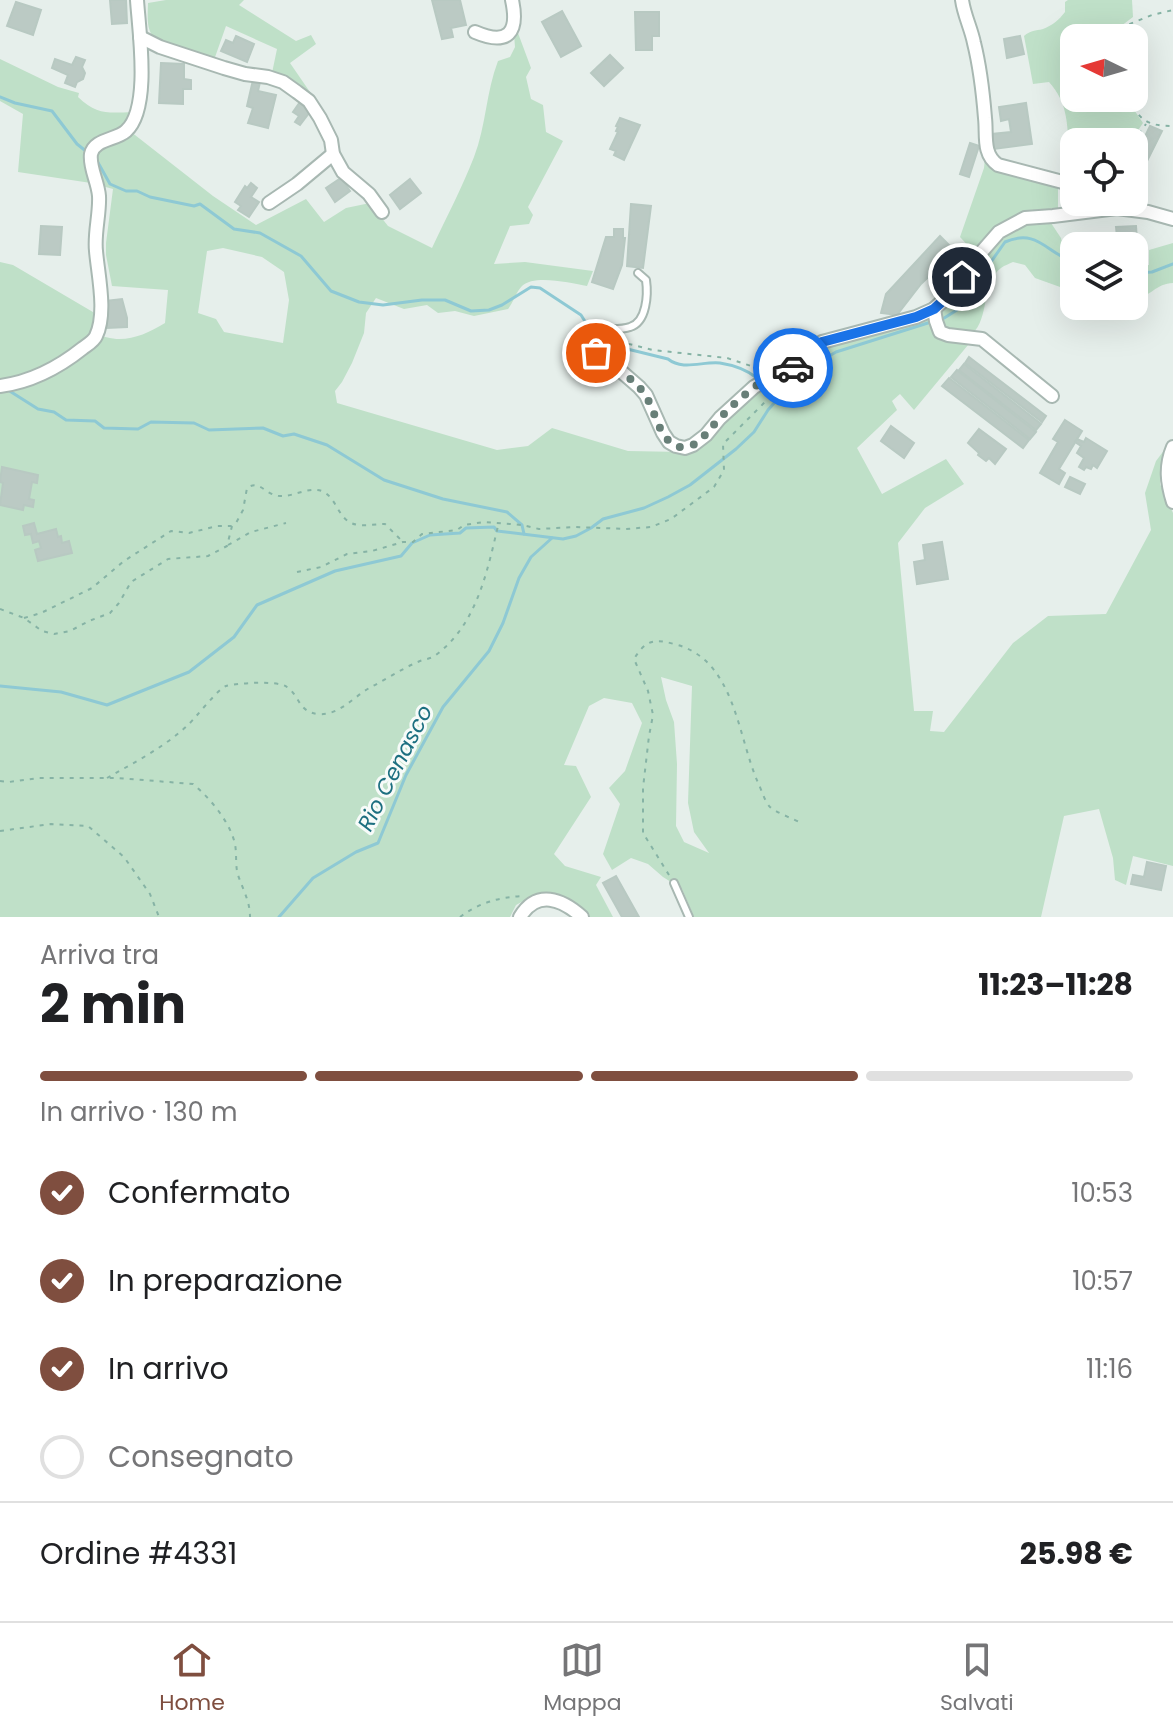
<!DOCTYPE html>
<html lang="it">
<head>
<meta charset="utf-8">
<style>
  :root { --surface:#fff; --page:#f2f2f2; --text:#202124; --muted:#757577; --line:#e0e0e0; --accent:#7f4e3f }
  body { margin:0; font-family:Poppins,sans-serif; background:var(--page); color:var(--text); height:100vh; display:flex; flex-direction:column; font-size:30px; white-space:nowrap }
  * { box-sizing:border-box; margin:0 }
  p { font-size:26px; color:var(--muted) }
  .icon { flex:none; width:44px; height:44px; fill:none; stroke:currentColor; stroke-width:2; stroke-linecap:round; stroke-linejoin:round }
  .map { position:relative; height:917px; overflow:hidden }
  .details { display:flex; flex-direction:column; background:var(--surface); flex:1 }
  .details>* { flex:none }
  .needle { width:52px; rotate:275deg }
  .buttons { position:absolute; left:1060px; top:24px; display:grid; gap:16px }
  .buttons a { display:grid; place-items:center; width:88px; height:88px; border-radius:16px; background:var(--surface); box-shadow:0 8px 32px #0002; font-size:40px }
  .pin { position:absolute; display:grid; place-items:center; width:68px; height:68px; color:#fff; margin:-34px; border:4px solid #fff; border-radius:50%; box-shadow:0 2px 8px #0007 }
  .courier { position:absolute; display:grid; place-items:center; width:80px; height:80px; margin:-40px; border:6px solid #1a73e8; border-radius:50%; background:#fff; color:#222; box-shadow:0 2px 10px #0007 }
  .head em { font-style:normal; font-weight:700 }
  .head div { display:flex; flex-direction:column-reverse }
  .head { display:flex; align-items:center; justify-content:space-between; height:136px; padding:0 40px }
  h1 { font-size:52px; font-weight:700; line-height:60px }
  .bar { display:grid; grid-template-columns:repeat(4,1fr); gap:12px 8px; align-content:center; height:96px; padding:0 40px }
  .bar i { height:10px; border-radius:6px; background:var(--line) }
  .bar .active { background:var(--accent) }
  .bar p { grid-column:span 4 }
  .line { display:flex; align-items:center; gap:20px; padding:0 40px; border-top:2px solid var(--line) }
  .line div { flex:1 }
  ol { padding:0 40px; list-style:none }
  li { display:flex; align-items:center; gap:24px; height:88px }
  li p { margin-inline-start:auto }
  li .icon { padding:8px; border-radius:50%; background:var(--accent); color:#fff; stroke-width:4 }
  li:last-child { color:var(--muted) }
  li i { width:44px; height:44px; border:4px solid var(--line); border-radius:50% }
  .tabs { display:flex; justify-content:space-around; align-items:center; height:112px; border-top:2px solid var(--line); background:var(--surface); font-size:22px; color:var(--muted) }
  .tabs a { display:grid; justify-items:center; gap:4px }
  .tabs .active { color:var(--accent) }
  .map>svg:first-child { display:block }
  .green { fill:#bfe0c8; fill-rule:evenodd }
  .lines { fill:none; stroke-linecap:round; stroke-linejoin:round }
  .stream { stroke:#8ec9d4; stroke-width:3 }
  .building { fill:#bbcac4; stroke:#b8c9c2; stroke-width:2 }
  .lane-casing { stroke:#a8b8b2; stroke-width:10 }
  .street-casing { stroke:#a8b8b2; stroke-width:16 }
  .path { stroke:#86b3a5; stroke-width:2; stroke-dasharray:4 6; stroke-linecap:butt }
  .lane { stroke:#fff; stroke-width:6 }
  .street { stroke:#fff; stroke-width:12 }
  .done { stroke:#687f78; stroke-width:8; stroke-dasharray:0 14.4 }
  .route { stroke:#1a73e8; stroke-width:10 }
  .labels { text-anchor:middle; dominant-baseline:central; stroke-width:6; stroke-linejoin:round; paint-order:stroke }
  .water-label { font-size:22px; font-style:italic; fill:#1c6f80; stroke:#f7fbf9 }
</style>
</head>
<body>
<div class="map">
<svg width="1173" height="917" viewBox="0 0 1173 917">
  <rect width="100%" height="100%" fill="#e6efeb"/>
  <!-- green -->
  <g class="green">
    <path d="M166 0H244L239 5 296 41 311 35 316 44 290 63 312 95 295 81 272 73 277 49 226 26 214 60C201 55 159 44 152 35 146 27 148 12 148 3Z"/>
    <path d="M1068 0H1132L1133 17 1121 26 1116 38H1074V98H1126L1143 123 1130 142H1074V152L1069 147C1067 121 1067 102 1049 82L1033 84 1024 36C1031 30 1035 31 1043 29 1053 25 1059 20 1065 12V2Z"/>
    <path d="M518 33 531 68 526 77 531 99 543 105 546 132 563 141 528 207 533 215 529 224 510 226 494 264 525 262 593 271 587 286C571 283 534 274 522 286 516 292 513 303 508 309L474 316 455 311 438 313 427 305 404 309 376 298 366 313 364 333 352 363 342 382 335 391 337 403 497 450 528 446 552 428 628 451 682 452 736 406 827 344 915 321 931 319 939 334 973 339 914 410 900 394 892 401 897 410 857 448 882 494 946 459 964 484 925 508 898 543 914 711H933L930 731 944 732 1013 643 1048 616 1106 614 1151 530 1145 493 1156 461 1165 449 1160 484 1173 513V866L1133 856 1126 885 1115 880 1113 858 1099 809 1064 816 1041 917H694L682 889 663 877 648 864 631 858 612 870 603 854 620 804 609 788 625 771 642 723 632 703 604 698 589 706 564 765 576 766 591 797 554 854 565 866 601 877 596 885 613 917H586L569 899 552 894 538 893 516 905 510 917H0V262L13 265 98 315 93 332C119 346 142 337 165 323L168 290 112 286 106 255V243L113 189 91 183 18 172 23 114 0 101V59L58 87 79 93 78 97C97 115 108 113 133 112L126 128 213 196 256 225 306 199 324 222 346 208 370 203 388 226 432 248C446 218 462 188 474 157 486 126 486 92 498 61L510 57 515 47 514 34ZM223 248 262 257 284 272 289 300 283 343 224 332 216 319 198 313 207 251ZM661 677 692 686 688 803 694 832 709 853 684 842 676 826 677 764 674 722 666 700Z"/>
    <polygon points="985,158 1058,183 1058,208 1026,211 998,225 972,250 960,237 984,168"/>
    <path d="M1049 220 1061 238 1064 252 1074 254V292L1035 278 1025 265 1013 262C1009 264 1005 265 1001 268 981 283 990 318 972 334L942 329 940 313 961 294 974 268 999 235 1026 221Z"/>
    <path d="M1173 243V283C1156 283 1149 299 1134 298V266L1149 265V250Z"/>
  </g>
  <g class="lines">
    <!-- stream -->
    <g class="stream">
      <polyline points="0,97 15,103 52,111 77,144 87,152"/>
      <polyline points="96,159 110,184 126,191 137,191 150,197 194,206 200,204 234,229 260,233 301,256 331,291 359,302 383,305 422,300 445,300 471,311 489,310 502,305 531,287 540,288 581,315 591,331"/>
      <polyline points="1134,273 1152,272 1173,264"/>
      <path d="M941 320 957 310 1005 242C1038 228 1046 253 1074 262"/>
      <path d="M598 338 607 344 668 359C683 371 703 361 720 363 733 365 747 370 757 378"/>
      <polyline points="8,390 38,409 54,412 66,420 95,421 104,428 138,429 151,422 194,423 209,430 263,428 283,436 294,434 327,445 384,480 443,499 507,512 522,525 524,534"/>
      <polyline points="0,686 61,692 107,705 189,672 234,637 257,605 335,571 401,556 412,543 430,535 460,533 466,528 494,527 497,531 563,539 576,536 591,528 603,519 644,508 668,497 690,485 736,449 754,432 768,410 782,394 819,362 836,352 931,322"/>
      <polyline points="279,917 313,878 356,852 378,843 406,775 443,707 489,651 503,623 519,578 531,557 552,538"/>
    </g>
  </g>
  <!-- building -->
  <g class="building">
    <polygon points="110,0 126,0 127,23 112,24"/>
    <polygon points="432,0 460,0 466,25 451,28 453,37 442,39"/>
    <polygon points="16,2 41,10 33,35 7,26"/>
    <polygon points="562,11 581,46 561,57 542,22"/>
    <polygon points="635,12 659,12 659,36 652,36 652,50 636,50"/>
    <polygon points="236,36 254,44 247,62 221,51 226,40 233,43"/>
    <polygon points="1020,36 1024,54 1007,58 1004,39"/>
    <polygon points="610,55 623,68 604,86 591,73"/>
    <polygon points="76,57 85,60 82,67 85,73 83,79 77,82 75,87 65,83 68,75 52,68 55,59 72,65"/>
    <polygon points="161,63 184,64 184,79 191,80 191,89 183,89 183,104 159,103"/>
    <polygon points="253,80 260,82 258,91 276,95 268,128 248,123 253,108 247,106"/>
    <polygon points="302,99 312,109 300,125 295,122 299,116 293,112"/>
    <polygon points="1026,103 1032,144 994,149 992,134 1011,132 1009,119 1001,121 999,107"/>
    <polygon points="620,118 640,125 624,160 614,155 616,151 610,149 618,132 616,131 618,127 616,126"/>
    <polygon points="1150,126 1162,131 1141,173 1146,176 1134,201 1134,159"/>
    <polygon points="970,143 979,146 969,177 960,174"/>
    <polygon points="341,178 350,191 335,202 326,188"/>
    <polygon points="410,179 421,193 400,209 390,195"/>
    <polygon points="251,183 257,188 251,197 259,202 249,217 238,210 241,206 235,202 245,186 247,188"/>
    <polygon points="631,204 651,206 643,268 627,266"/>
    <polygon points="41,226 62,227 60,255 39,254"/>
    <polygon points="1136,226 1138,255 1134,256 1134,246 1118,246 1116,227"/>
    <polygon points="614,229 623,229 623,238 625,238 622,265 613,289 592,282 606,237 614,237"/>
    <polygon points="940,236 955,251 921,284 897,315 881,313 886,294"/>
    <polygon points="122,299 127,318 127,327 107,328 106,301"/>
    <polygon points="969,357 1046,416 1042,422 965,363"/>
    <polygon points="964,364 1041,424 1036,430 959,370"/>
    <polygon points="957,370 1036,432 1030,439 951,377"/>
    <polygon points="949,378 1029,440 1023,448 942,386"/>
    <polygon points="1065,420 1082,431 1059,469 1065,473 1059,484 1040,473 1058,442 1053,439"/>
    <polygon points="891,426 914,443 904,458 881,441"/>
    <polygon points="979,429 1006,449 995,464 989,458 986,461 978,455 979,453 968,443"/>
    <polygon points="1086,438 1107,451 1097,468 1093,465 1091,469 1086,467 1084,470 1079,467 1084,458 1077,453 1081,446 1075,442 1077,439 1084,442"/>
    <polygon points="2,467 38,475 37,483 32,482 29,499 34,500 33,507 24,505 23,510 0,505 3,483 0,482"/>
    <polygon points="1070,477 1085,484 1080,494 1065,487"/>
    <polygon points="34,523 37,534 56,529 58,537 61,536 62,543 69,541 72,553 38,561 35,550 41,548 39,541 33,543 31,534 25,535 23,526"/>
    <polygon points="942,542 948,579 917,584 914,562 925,560 923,545"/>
    <polygon points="1147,862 1166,866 1161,890 1131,884 1133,875 1144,877"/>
    <polygon points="616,876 639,917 622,917 603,883"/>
  </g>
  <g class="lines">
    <defs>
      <g id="lane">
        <path d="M603 329C611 329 622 330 630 327 647 322 648 294 646 280L638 273"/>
        <polyline points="674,883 689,917"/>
      </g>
      <g id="street">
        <path d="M962 0C964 15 971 28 974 43 980 67 983 93 985 118 987 135 982 154 998 165L1074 185"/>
        <path d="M475 32C508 46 519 33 512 0"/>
        <polyline points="140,37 160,47 224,68 245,74 268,77 283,82 297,92 309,101 320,118 331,140 333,154 343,172 369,194 382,212"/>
        <polyline points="269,203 297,184 333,154"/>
        <polyline points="934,309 936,321 940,332 948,335 982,339 1052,396"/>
        <polyline points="603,329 596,334 594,343 596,353 603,360 616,367 639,387 646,395 663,433 669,442 676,446 685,448 693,445 706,435 720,418 754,387 775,375 793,369 800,364 810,351 822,342 916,317 934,309 946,298 978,256 999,232 1025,218 1053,216 1117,208 1148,212 1173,219"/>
        <path d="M0 386C31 382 58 368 83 348 87 345 94 341 96 336 107 313 98 275 96 251 94 233 100 214 99 196 98 182 89 167 91 154 94 139 116 140 126 131 151 109 139 31 137 0"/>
        <path d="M1173 447C1165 466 1167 483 1173 502"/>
        <path d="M520 917C537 889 562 899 582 917"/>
      </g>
    </defs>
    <!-- lane casing -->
    <use href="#lane" class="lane-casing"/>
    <!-- street casing -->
    <use href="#street" class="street-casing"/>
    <!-- path -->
    <g class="path">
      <polyline points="1117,38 1122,27 1152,15 1173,10"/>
      <path d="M1128 98C1140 120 1146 126 1173 126"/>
      <polyline points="1133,142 1146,124"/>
      <polyline points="609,339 653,350 727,358 763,370"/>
      <polyline points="228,545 251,532 286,523"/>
      <polyline points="297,572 321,567 347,554 372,551 403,542 413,542 422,534 457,530 464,525 484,522 522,525 539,529 576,527 626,529 651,527 671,519 714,487 724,470 723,444 781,386"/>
      <path d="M0 609 24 618 42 631 54 634 70 631 89 621 110 613 119 603 131 582 168 559 208 556 227 546 232 526 236 523 243 510 247 488C260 479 266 496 280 496 294 497 311 485 324 492 339 501 338 523 359 525 367 526 377 524 385 524L402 541"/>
      <polyline points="24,618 41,613 92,588 124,561 171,531 189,533 217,526 231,526"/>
      <path d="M107 778C135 762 165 747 189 724 197 716 219 688 226 686 237 683 278 680 287 687 300 696 298 712 318 714 339 716 353 697 371 687 387 679 403 668 420 661 425 659 431 659 436 655 477 624 487 572 498 526"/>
      <path d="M0 781 9 782 39 778H118L193 784C210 798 230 822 235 844 237 855 235 865 238 875 243 890 250 901 250 917"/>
      <polyline points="0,831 51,824 88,826 124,857 150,894 159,917"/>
      <path d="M669 875 643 833V788L649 736 653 715 648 691 634 659C645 641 653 638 674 644 736 659 737 737 759 785 762 791 765 802 770 807 777 813 794 819 803 824"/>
      <path d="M460 917C480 902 500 897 525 896"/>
    </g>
    <!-- lane -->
    <use href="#lane" class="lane"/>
    <!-- street -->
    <use href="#street" class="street"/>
  </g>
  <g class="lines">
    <!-- done -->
    <path class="done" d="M596 353C610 368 631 375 643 392 654 406 656 428 669 441 674 447 684 449 691 446 705 439 711 426 722 416 736 402 752 387 770 377 777 373 786 371 793 368"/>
    <!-- route -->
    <path class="route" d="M793 368C804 361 811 350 822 342L916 317 934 309 946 298 962 277"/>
  </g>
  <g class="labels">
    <!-- water labels -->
    <g class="water-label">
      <text transform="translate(395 768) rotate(-63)">Rio Cenasco</text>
    </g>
  </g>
</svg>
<div class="buttons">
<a><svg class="needle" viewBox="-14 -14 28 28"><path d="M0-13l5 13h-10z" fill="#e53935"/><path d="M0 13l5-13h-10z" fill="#757577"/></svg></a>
<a><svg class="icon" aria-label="locate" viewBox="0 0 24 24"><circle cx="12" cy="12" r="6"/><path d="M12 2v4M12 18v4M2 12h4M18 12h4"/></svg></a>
<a><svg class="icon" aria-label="layers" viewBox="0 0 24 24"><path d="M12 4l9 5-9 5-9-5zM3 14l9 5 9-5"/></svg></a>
</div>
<div class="pin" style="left:596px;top:353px;background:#ea580c"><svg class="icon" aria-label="bag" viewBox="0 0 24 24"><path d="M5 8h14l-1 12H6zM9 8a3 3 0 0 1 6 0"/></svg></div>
<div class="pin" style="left:962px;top:277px;background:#1f2937"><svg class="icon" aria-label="home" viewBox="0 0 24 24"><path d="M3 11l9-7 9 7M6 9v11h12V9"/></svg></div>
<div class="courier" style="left:793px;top:368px"><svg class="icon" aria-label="car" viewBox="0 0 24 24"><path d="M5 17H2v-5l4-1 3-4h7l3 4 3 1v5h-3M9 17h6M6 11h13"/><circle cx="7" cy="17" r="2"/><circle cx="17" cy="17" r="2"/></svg></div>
</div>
<section class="details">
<div class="head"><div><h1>2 min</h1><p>Arriva tra</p></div><em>11:23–11:28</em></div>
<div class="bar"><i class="active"></i><i class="active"></i><i class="active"></i><i></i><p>In arrivo · 130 m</p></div>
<ol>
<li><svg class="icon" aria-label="check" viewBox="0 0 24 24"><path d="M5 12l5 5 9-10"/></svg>Confermato<p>10:53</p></li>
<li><svg class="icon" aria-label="check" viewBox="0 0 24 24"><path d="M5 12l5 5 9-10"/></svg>In preparazione<p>10:57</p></li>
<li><svg class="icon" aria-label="check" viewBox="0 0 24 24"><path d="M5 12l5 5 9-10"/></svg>In arrivo<p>11:16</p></li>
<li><i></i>Consegnato</li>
</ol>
<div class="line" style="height:104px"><div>Ordine #4331</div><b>25.98 €</b></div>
</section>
<nav class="tabs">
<a class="active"><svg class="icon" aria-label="home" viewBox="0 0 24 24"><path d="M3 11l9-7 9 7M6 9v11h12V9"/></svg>Home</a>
<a><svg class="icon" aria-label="map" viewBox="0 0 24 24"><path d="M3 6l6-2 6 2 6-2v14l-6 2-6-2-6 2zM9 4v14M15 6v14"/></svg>Mappa</a>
<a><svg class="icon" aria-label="saved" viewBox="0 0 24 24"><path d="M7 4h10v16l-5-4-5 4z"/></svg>Salvati</a>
</nav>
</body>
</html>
